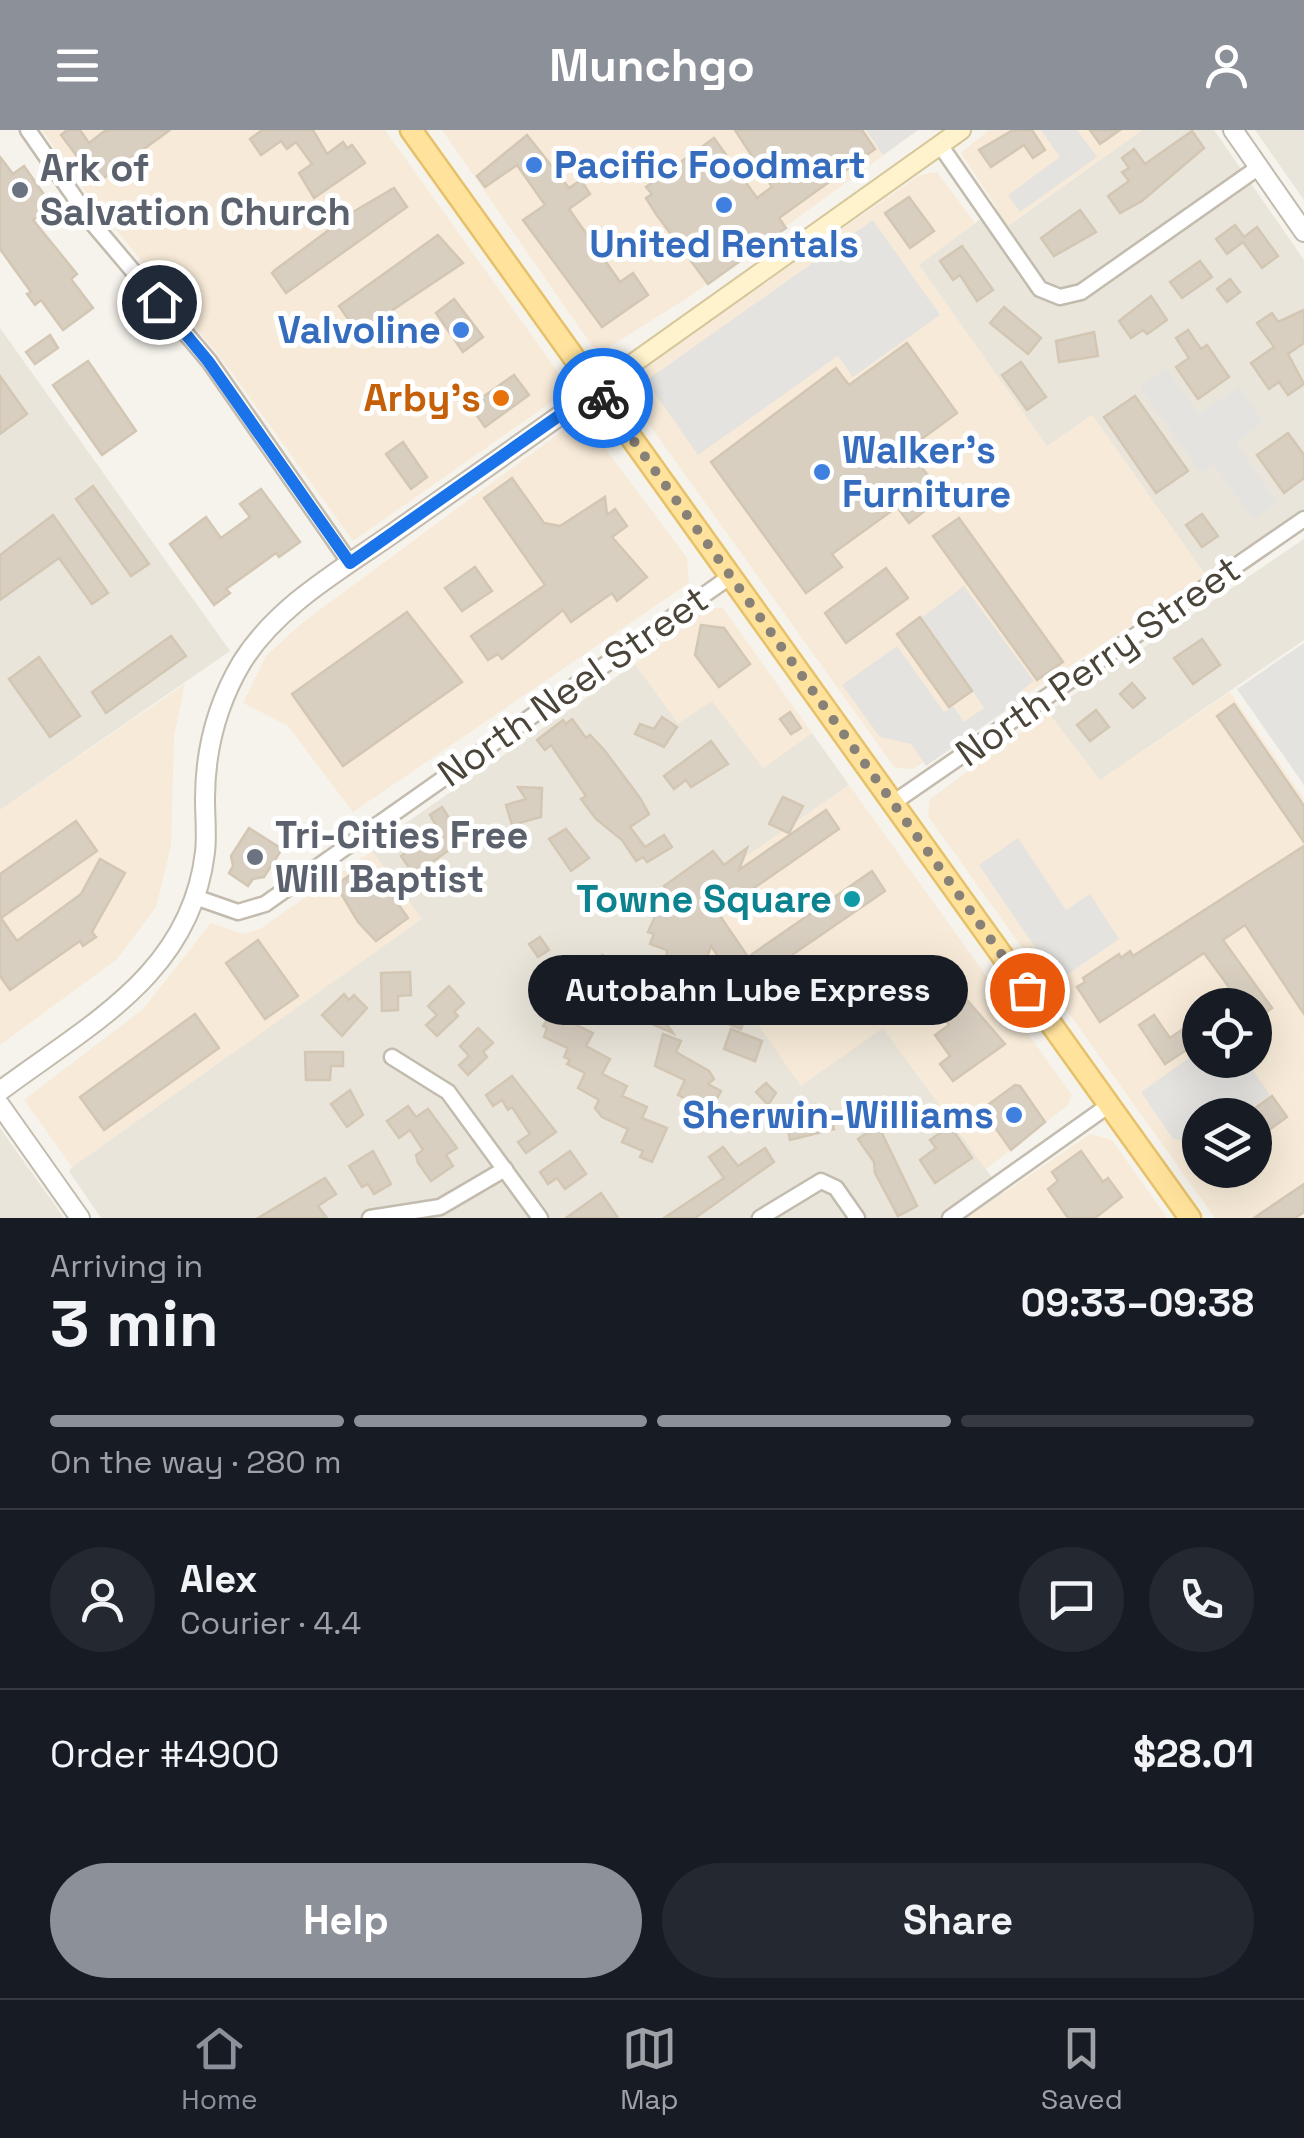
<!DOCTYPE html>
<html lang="en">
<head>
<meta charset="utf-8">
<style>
  :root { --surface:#171b24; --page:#242831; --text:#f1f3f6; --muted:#9ea1a6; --line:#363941; --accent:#8c9099 }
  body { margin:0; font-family:"Space Grotesk",sans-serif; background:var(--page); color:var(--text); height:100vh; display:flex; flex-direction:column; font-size:38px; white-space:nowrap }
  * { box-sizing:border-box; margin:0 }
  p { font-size:32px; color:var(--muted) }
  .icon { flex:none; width:55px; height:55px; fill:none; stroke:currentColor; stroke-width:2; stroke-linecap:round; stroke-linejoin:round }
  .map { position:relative; height:1088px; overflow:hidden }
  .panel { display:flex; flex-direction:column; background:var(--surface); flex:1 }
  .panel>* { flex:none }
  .tools { position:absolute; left:1182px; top:858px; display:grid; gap:20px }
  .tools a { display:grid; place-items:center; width:90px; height:90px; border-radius:50%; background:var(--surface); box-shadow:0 10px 40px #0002; font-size:50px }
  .pin { position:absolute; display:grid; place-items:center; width:85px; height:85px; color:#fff; margin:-42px; border:5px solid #fff; border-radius:50%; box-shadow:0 2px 10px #0007 }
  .courier { position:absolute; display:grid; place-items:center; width:100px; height:100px; margin:-50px; border:8px solid #1a73e8; border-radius:50%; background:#fff; color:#222; box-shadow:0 2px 12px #0007 }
  .bubble { position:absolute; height:70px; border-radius:35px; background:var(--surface); box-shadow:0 10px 40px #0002; font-size:32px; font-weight:600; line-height:70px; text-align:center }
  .headline em { font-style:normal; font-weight:600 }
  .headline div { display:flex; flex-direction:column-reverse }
  .headline { display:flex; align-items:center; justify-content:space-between; height:170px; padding:0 50px }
  h1 { font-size:65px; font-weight:600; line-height:75px }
  .bar { display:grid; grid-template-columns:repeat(4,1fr); gap:15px 10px; align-content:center; height:120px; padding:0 50px }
  .bar i { height:12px; border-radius:8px; background:var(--line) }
  .bar .current { background:var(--accent) }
  .bar p { grid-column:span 4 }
  .line { display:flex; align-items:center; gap:25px; padding:0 50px; border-top:2px solid var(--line) }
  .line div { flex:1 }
  .round { display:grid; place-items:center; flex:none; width:105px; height:105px; border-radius:52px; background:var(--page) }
  .primary-button { display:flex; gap:20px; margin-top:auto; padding:20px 50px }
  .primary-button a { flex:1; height:115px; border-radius:60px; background:var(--accent); color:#fff; font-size:40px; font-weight:600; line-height:115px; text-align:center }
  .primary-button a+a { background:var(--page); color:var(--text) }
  header { display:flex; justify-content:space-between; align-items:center; height:130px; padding:0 50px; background:var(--accent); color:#fff; font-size:45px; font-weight:600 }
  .tabs { display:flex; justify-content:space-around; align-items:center; height:140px; border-top:2px solid var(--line); background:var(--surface); font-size:28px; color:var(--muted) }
  .tabs a { display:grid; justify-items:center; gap:5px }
  .tabs .current { color:var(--accent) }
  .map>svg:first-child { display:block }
  .residential { fill:#eae5da }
  .commercial { fill:#f7ead8; fill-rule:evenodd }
  .parking { fill:#e5e3e0 }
  .building { fill:#d8cfc1; stroke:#d3c7b4; stroke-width:2.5 }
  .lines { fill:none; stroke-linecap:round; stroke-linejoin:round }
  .minor-casing { stroke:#c2bbae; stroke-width:19 }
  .tertiary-casing { stroke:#c2bbae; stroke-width:22 }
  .secondary-casing { stroke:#d6c79b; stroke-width:22 }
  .primary-casing { stroke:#e6c16a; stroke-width:25 }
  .minor { stroke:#fff; stroke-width:14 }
  .tertiary { stroke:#fff; stroke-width:18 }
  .secondary { stroke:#fff3cd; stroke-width:18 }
  .primary { stroke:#ffe39c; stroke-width:20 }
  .done { stroke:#878178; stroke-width:10; stroke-dasharray:0 18 }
  .route { stroke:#1a73e8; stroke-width:12 }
  .shop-dot { fill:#3f7fe0; stroke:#fff; stroke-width:4 }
  .worship-dot { fill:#6b7280; stroke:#fff; stroke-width:4 }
  .food-dot { fill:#e8710a; stroke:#fff; stroke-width:4 }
  .culture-dot { fill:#0f9aa8; stroke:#fff; stroke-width:4 }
  .labels { text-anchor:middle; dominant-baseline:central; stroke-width:10; stroke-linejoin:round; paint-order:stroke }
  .shop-label { font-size:38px; font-weight:bold; fill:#366cbe; stroke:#fff; text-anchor:start }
  .worship-label { font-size:38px; font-weight:bold; fill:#5b616d; stroke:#fff; text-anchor:start }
  .food-label { font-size:38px; font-weight:bold; fill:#c56008; stroke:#fff; text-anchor:end }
  .street-label { font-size:38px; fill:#4b4439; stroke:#fff }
  .culture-label { font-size:38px; font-weight:bold; fill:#0d838f; stroke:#fff; text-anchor:end }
</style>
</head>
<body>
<header><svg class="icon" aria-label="menu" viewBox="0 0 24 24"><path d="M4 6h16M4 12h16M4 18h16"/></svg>Munchgo<svg class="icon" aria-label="person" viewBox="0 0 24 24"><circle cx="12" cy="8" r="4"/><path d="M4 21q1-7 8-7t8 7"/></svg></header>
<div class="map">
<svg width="1304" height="1088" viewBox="0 0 1304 1088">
  <rect width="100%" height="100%" fill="#f6f3ec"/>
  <!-- residential -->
  <g class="residential">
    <polygon points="1142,0 1214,0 1304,130 1304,379 1206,446 1092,285 1047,317 918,134 996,78 1009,95"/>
    <polygon points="1255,0 1304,0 1304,70 1285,43"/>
    <polygon points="0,198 230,521 0,680"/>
    <polygon points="1304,409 1304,510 1099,651 1048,582"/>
    <polygon points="635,534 678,593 712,570 763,638 812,603 849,655 676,776 801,955 883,897 1003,1063 967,1088 101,1088 69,1041 72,1037 421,789 370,718"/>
    <polygon points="0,998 47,1064 64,1088 0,1088"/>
  </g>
  <!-- commercial -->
  <g class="commercial">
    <polygon points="42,0 385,0 570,259 353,411 227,236 88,65"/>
    <polygon points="442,0 918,0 686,169 607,218 593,217"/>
    <polygon points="989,0 1142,0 1008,95 961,23"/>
    <polygon points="937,42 975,93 919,135 1047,316 1092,285 1206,446 913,639 895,638 628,265 631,245 920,45"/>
    <polygon points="569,296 592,301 687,428 689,453 353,682 288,596 243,573 266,526 302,493"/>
    <polygon points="709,478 723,478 812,603 763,638 712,571 678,593 635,534"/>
    <polygon points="185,554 174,606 171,716 156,777 117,829 0,915 0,680"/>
    <path d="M1230 562 1304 669V1088H1215L928 686 930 669 1048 582 1100 650ZM1200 875H1255V930H1200ZM1200 985H1255V1040H1200Z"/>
    <polygon points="849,655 1072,965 1068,975 986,1039 883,898 801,956 675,776"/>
    <polygon points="372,721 422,789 72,1037 24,970 143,879 211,793 243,804 260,799"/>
    <polygon points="1090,1004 1112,1010 1167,1088 967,1088"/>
  </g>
  <!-- parking -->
  <g class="parking">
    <polygon points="866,0 918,0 883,25"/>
    <polygon points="1041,0 1077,0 1097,27 1020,82 1008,65 1060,27"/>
    <polygon points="873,90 940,185 853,247 838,226 698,325 646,251"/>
    <polygon points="1166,238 1199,284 1239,257 1264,292 1236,313 1277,373 1253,390 1214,334 1201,343 1140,257"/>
    <polygon points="964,456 1034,551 1017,564 1021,570 926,636 911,614 880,607 842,555 897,516 944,582 953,576 964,592 984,578 922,487"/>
    <polygon points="1304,513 1304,655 1237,559"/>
    <polygon points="1018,708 1066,780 1090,764 1119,809 1058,851 979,735"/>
    <polygon points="1200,920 1200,930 1246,930 1270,965 1242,985 1200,985 1200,1015 1189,1023 1180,1010 1173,1009 1141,962"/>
  </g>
  <!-- building -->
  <g class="building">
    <polygon points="67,0 80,0 89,13 106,0 170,0 97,53 61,5"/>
    <polygon points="262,0 313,0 327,24 343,12 347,18 352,15 365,33 314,68 299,43 312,34 296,12 287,19 281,11 261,25 250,9"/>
    <polygon points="735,0 862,0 875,19 779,88 786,98 708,154 656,84 646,68 652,64 646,57 714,8 757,68 772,57"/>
    <polygon points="1013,0 1032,0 1045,20 1033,28 1024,15 991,37 979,20"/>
    <polygon points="1090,0 1120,0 1100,14"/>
    <polygon points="1192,1 1204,18 1142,71 1120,83 1108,66 1129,51 1122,42 1129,38 1122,28 1134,19 1145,34"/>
    <polygon points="527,5 569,58 581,50 590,64 569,79 620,152 633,143 648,165 602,197 523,90 545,75 517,35 485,57 477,46"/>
    <polygon points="0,27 13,44 24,36 52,76 33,90 77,144 71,149 93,178 63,200 41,170 35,175 27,164 31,162 0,119"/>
    <polygon points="394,58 407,77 286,163 272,143 275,140 353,82"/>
    <polygon points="909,67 934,101 910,118 885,83"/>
    <polygon points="1080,80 1096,102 1054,126 1041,108"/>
    <polygon points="1235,95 1244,107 1257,97 1278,126 1262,138 1243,112 1227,124 1216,109"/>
    <polygon points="438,105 463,133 358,203 339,176"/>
    <polygon points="962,116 993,160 977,171 960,145 953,150 940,131"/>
    <polygon points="1200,131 1212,147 1182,168 1170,152"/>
    <polygon points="1230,149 1240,162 1227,172 1217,159"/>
    <polygon points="1151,166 1167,190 1147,204 1143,200 1131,208 1119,191"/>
    <polygon points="454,169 483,207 463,222 436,183"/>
    <polygon points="1004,177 1041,208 1028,224 990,193"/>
    <polygon points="1304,180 1304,213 1288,224 1304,254 1288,265 1279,252 1269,259 1251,233 1274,217 1257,193 1272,183 1278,192"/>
    <polygon points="1188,200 1201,219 1207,215 1229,247 1198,269 1176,237 1189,228 1176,208"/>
    <polygon points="1094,202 1098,226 1059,232 1056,211"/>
    <polygon points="50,205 58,218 35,234 26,222"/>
    <polygon points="907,213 957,283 908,319 932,351 914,364 926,380 909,393 897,377 832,424 842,437 806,463 711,332 836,238 849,255"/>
    <polygon points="88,231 136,301 102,325 53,255"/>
    <polygon points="1021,232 1046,267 1027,280 1002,245"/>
    <polygon points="514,245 529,265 485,297 470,276"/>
    <polygon points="0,246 27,284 0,304"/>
    <polygon points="1135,266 1188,341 1156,363 1104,287"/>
    <polygon points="1288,303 1304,325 1304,348 1284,363 1257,325"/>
    <polygon points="403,312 427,347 411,359 386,324"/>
    <polygon points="512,348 544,393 560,396 605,367 607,385 615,379 627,396 612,407 647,447 617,471 612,463 571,492 563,480 502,529 498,524 488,530 471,506 545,455 484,368"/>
    <polygon points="93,356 149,434 131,446 76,369"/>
    <polygon points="261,359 300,412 279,427 276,423 226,459 230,463 214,475 170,414 206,387 221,408 250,387 240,374"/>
    <polygon points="1202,384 1218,406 1202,417 1186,395"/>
    <polygon points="53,385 108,463 92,474 59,428 0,470 0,425"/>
    <polygon points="959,388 1063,532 1037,550 933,406"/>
    <polygon points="475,437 492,461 462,481 445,458"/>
    <polygon points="886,438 908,468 846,513 825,483"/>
    <polygon points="407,482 462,552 343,636 292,564"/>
    <polygon points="920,487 972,561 949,577 897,504"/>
    <polygon points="701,495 724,498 750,534 719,557 695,525"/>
    <polygon points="171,506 186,526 106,583 92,562"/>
    <polygon points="1202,509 1220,535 1193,554 1174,528"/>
    <polygon points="39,527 80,586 50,607 9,549"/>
    <polygon points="1132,553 1145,568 1133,578 1120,564"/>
    <polygon points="1234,574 1304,676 1304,712 1217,586"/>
    <polygon points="1096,580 1109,597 1090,611 1077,595"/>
    <polygon points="790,582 801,598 791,604 780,589"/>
    <polygon points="662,587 677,597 664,617 635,604 640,594 654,599"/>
    <polygon points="572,589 586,608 590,605 605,621 640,668 649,684 630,697 645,717 664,705 672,717 647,732 643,727 636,731 622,710 596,689 581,669 586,666 551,615 545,620 537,610 563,590 566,594"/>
    <polygon points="711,611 728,634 691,657 686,650 674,659 664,646"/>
    <polygon points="518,657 542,658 541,687 512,695 506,675 526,669"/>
    <polygon points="783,667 803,676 789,703 769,694"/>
    <polygon points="442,677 460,705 456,708 459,713 414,745 401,726 438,699 430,685"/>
    <polygon points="826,680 839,699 718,783 748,827 872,741 885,761 741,860 711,816 699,849 725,858 718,876 746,886 741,899 706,885 699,890 707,869 684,861 690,847 666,837 667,820 650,814 654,804 648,802 662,771 670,765 664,756 713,721 724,735 747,718 739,740"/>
    <polygon points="76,691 97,721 1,788 17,811 81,764 100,729 125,743 92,802 96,807 83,816 80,811 10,860 0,846 0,744"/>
    <polygon points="249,698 282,719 264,747 253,749 248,756 229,743 233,736 231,726"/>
    <polygon points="566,699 589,728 571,741 549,709"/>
    <polygon points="1304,716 1304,884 1245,795 1223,810 1272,878 1255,890 1255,875 1242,875 1204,823 1100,892 1077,857 1085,852 1083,848 1119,824 1121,828 1130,821 1133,826"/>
    <polygon points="368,732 408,788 376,811 358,792 336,755"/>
    <polygon points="540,807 549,820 538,827 529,814"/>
    <polygon points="258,810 298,866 265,889 226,833"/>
    <polygon points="602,825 635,840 629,853 650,864 646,872 669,883 665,892 673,903 608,875 613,864 589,853"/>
    <polygon points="410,842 411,865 398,866 398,880 382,881 381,843"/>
    <polygon points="449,856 464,873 454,882 458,886 437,906 426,895 437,885 428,876"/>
    <polygon points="961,863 1005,914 953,951 940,934 950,926 935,905 949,895 937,879"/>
    <polygon points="344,864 349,870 354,865 367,878 342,906 322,885"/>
    <polygon points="559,873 575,881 570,892 593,903 586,916 610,929 602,944 627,956 622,966 647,977 642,988 667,998 652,1032 640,1027 643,1021 622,1012 628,999 602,987 595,978 599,970 578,958 585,943 567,934 570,930 564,927 568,918 544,907 547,898 543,896"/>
    <polygon points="195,884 219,918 104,1000 80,967"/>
    <polygon points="1154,885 1170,908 1183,899 1194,915 1165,934 1139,895"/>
    <polygon points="478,898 493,913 483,922 487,927 468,945 459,935 469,926 460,916"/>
    <polygon points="731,899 762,911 755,931 724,919"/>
    <polygon points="663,904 681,911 676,922 709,941 714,949 708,954 721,961 710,981 678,965 685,950 655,936"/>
    <polygon points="305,922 343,922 343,936 331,936 330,950 306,950"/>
    <polygon points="512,946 556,1002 526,1023 518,1012 530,1004 512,977 508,980 502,970 493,976 486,965"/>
    <polygon points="766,953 776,963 768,975 756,962"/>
    <polygon points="1015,955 1020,956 1045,992 1011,1020 982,979"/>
    <polygon points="350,960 363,985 347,997 331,974"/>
    <polygon points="1272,966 1287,987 1255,1010 1255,978"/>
    <polygon points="883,970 891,980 878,988 871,979"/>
    <polygon points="815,975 816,982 829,979 834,999 790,1010 784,983"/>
    <polygon points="408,976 416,987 428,979 457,1018 446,1025 453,1036 431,1051 418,1033 416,1025 423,1020 410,1000 399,1008 387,991"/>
    <polygon points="878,995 917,1076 898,1086 875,1043 874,1032 858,1009"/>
    <polygon points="950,996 972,1028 935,1053 920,1030 936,1018 930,1010"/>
    <polygon points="723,1017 738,1036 765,1018 774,1032 695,1088 664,1088 724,1048 709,1027"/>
    <polygon points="373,1021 391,1054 374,1064 368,1054 362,1057 349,1036"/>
    <polygon points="570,1021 586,1044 565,1059 557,1048 548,1054 540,1042"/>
    <polygon points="1081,1021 1103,1052 1108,1048 1122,1067 1095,1088 1068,1088 1048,1059 1058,1051 1052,1042"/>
    <polygon points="325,1048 336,1064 318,1076 327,1088 258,1088"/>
    <polygon points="1304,1054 1304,1082 1295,1088 1254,1088"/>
    <polygon points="601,1063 618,1088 566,1088"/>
  </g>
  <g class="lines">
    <defs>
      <g id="minor">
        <polyline points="28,0 94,95 209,231 350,433"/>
        <polyline points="940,15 1040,159 1060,167 1081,162 1259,37"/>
        <polyline points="893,673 1304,389"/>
        <polyline points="195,767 238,782 265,774 731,446"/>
        <polyline points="392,927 448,962 540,1088"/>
        <polyline points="370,1088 440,1077 505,1039"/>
        <polyline points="760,1088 821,1051 836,1058 857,1088"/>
        <polyline points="950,1088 1109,975"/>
      </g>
      <g id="tertiary">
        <polyline points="1233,0 1304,102"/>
        <path d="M0 961C88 895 191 844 205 722 207 705 205 687 205 669 205 620 217 574 242 532 277 476 339 441 392 404 460 356 529 308 597 259"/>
        <polyline points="0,975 80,1088"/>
      </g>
      <polyline id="secondary" points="597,259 961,0"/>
      <polyline id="primary" points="411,0 1190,1088"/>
    </defs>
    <!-- minor casing -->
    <use href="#minor" class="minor-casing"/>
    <!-- tertiary casing -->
    <use href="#tertiary" class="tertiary-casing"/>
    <!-- secondary casing -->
    <use href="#secondary" class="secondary-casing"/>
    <!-- primary casing -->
    <use href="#primary" class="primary-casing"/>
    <!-- minor -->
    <use href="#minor" class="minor"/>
    <!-- tertiary -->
    <use href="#tertiary" class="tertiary"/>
    <!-- secondary -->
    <use href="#secondary" class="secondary"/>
    <!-- primary -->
    <use href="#primary" class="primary"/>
  </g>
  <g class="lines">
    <!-- done -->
    <polyline class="done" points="603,268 1027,860"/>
    <!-- route -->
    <polyline class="route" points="159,172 208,231 350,433 597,259 603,268"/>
  </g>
  <!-- markers -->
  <g class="shop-dot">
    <circle cx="534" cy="35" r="10"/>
    <circle cx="724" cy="75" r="10"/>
    <circle cx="461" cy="200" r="10"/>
    <circle cx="822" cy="342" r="10"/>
    <circle cx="1014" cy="985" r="10"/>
  </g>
  <g class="worship-dot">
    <circle cx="20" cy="60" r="10"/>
    <circle cx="255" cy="727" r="10"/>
  </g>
  <circle class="food-dot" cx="501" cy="268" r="10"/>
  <circle class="culture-dot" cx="852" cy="769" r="10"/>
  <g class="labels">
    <!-- shop labels -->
    <g class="shop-label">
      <text x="554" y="35">Pacific Foodmart</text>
      <text x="724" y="114" text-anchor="middle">United Rentals</text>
      <text x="441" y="200" text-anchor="end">Valvoline</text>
      <text x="842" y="320">Walker's<tspan x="842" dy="44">Furniture</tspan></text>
      <text x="994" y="985" text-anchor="end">Sherwin-Williams</text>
    </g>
    <!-- worship labels -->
    <g class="worship-label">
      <text x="40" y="38">Ark of<tspan x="40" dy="44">Salvation Church</tspan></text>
      <text x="275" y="705">Tri-Cities Free<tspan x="275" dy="44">Will Baptist</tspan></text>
    </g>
    <!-- food labels -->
    <g class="food-label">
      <text x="481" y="268">Arby's</text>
    </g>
    <!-- street labels -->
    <g class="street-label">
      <text transform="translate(1098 531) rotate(-35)">North Perry Street</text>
      <text transform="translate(573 556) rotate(-35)">North Neel Street</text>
    </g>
    <!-- culture labels -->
    <g class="culture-label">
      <text x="832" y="769">Towne Square</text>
    </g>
  </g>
</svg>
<div class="tools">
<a><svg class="icon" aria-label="locate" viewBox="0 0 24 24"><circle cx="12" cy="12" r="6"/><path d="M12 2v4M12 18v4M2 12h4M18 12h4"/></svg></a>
<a><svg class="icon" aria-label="layers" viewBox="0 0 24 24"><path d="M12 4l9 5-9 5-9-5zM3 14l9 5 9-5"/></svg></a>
</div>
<div class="pin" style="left:1027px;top:860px;background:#ea580c"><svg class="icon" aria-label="bag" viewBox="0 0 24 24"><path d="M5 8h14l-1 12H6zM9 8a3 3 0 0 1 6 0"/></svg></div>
<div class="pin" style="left:159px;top:172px;background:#1f2937"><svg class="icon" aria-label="home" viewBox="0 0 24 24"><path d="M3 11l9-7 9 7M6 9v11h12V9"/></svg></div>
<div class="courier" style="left:603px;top:268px"><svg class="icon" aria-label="bike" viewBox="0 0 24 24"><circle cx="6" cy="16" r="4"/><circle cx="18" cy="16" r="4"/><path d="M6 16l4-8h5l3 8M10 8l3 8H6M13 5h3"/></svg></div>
<div class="bubble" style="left:528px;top:825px;width:440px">Autobahn Lube Express</div>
</div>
<section class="panel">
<div class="headline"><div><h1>3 min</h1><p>Arriving in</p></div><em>09:33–09:38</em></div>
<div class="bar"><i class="current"></i><i class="current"></i><i class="current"></i><i></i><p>On the way · 280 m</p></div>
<div class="line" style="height:180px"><a class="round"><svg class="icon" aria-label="person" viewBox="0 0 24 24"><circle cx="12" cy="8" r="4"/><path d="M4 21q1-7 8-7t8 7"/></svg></a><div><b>Alex</b><p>Courier · 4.4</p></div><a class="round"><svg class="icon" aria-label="chat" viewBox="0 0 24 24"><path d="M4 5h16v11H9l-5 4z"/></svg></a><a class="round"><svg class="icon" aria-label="phone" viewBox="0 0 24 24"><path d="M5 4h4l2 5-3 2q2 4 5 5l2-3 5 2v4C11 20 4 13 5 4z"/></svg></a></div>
<div class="line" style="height:130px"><div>Order #4900</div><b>$28.01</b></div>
<div class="primary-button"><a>Help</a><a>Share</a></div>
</section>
<nav class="tabs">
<a class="current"><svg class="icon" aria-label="home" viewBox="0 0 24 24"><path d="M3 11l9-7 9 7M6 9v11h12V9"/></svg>Home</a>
<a><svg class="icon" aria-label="map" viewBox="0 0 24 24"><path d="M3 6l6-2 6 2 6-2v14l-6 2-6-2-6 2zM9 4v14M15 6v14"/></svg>Map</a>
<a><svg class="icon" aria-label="saved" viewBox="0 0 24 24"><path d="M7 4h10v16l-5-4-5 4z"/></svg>Saved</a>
</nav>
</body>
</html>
